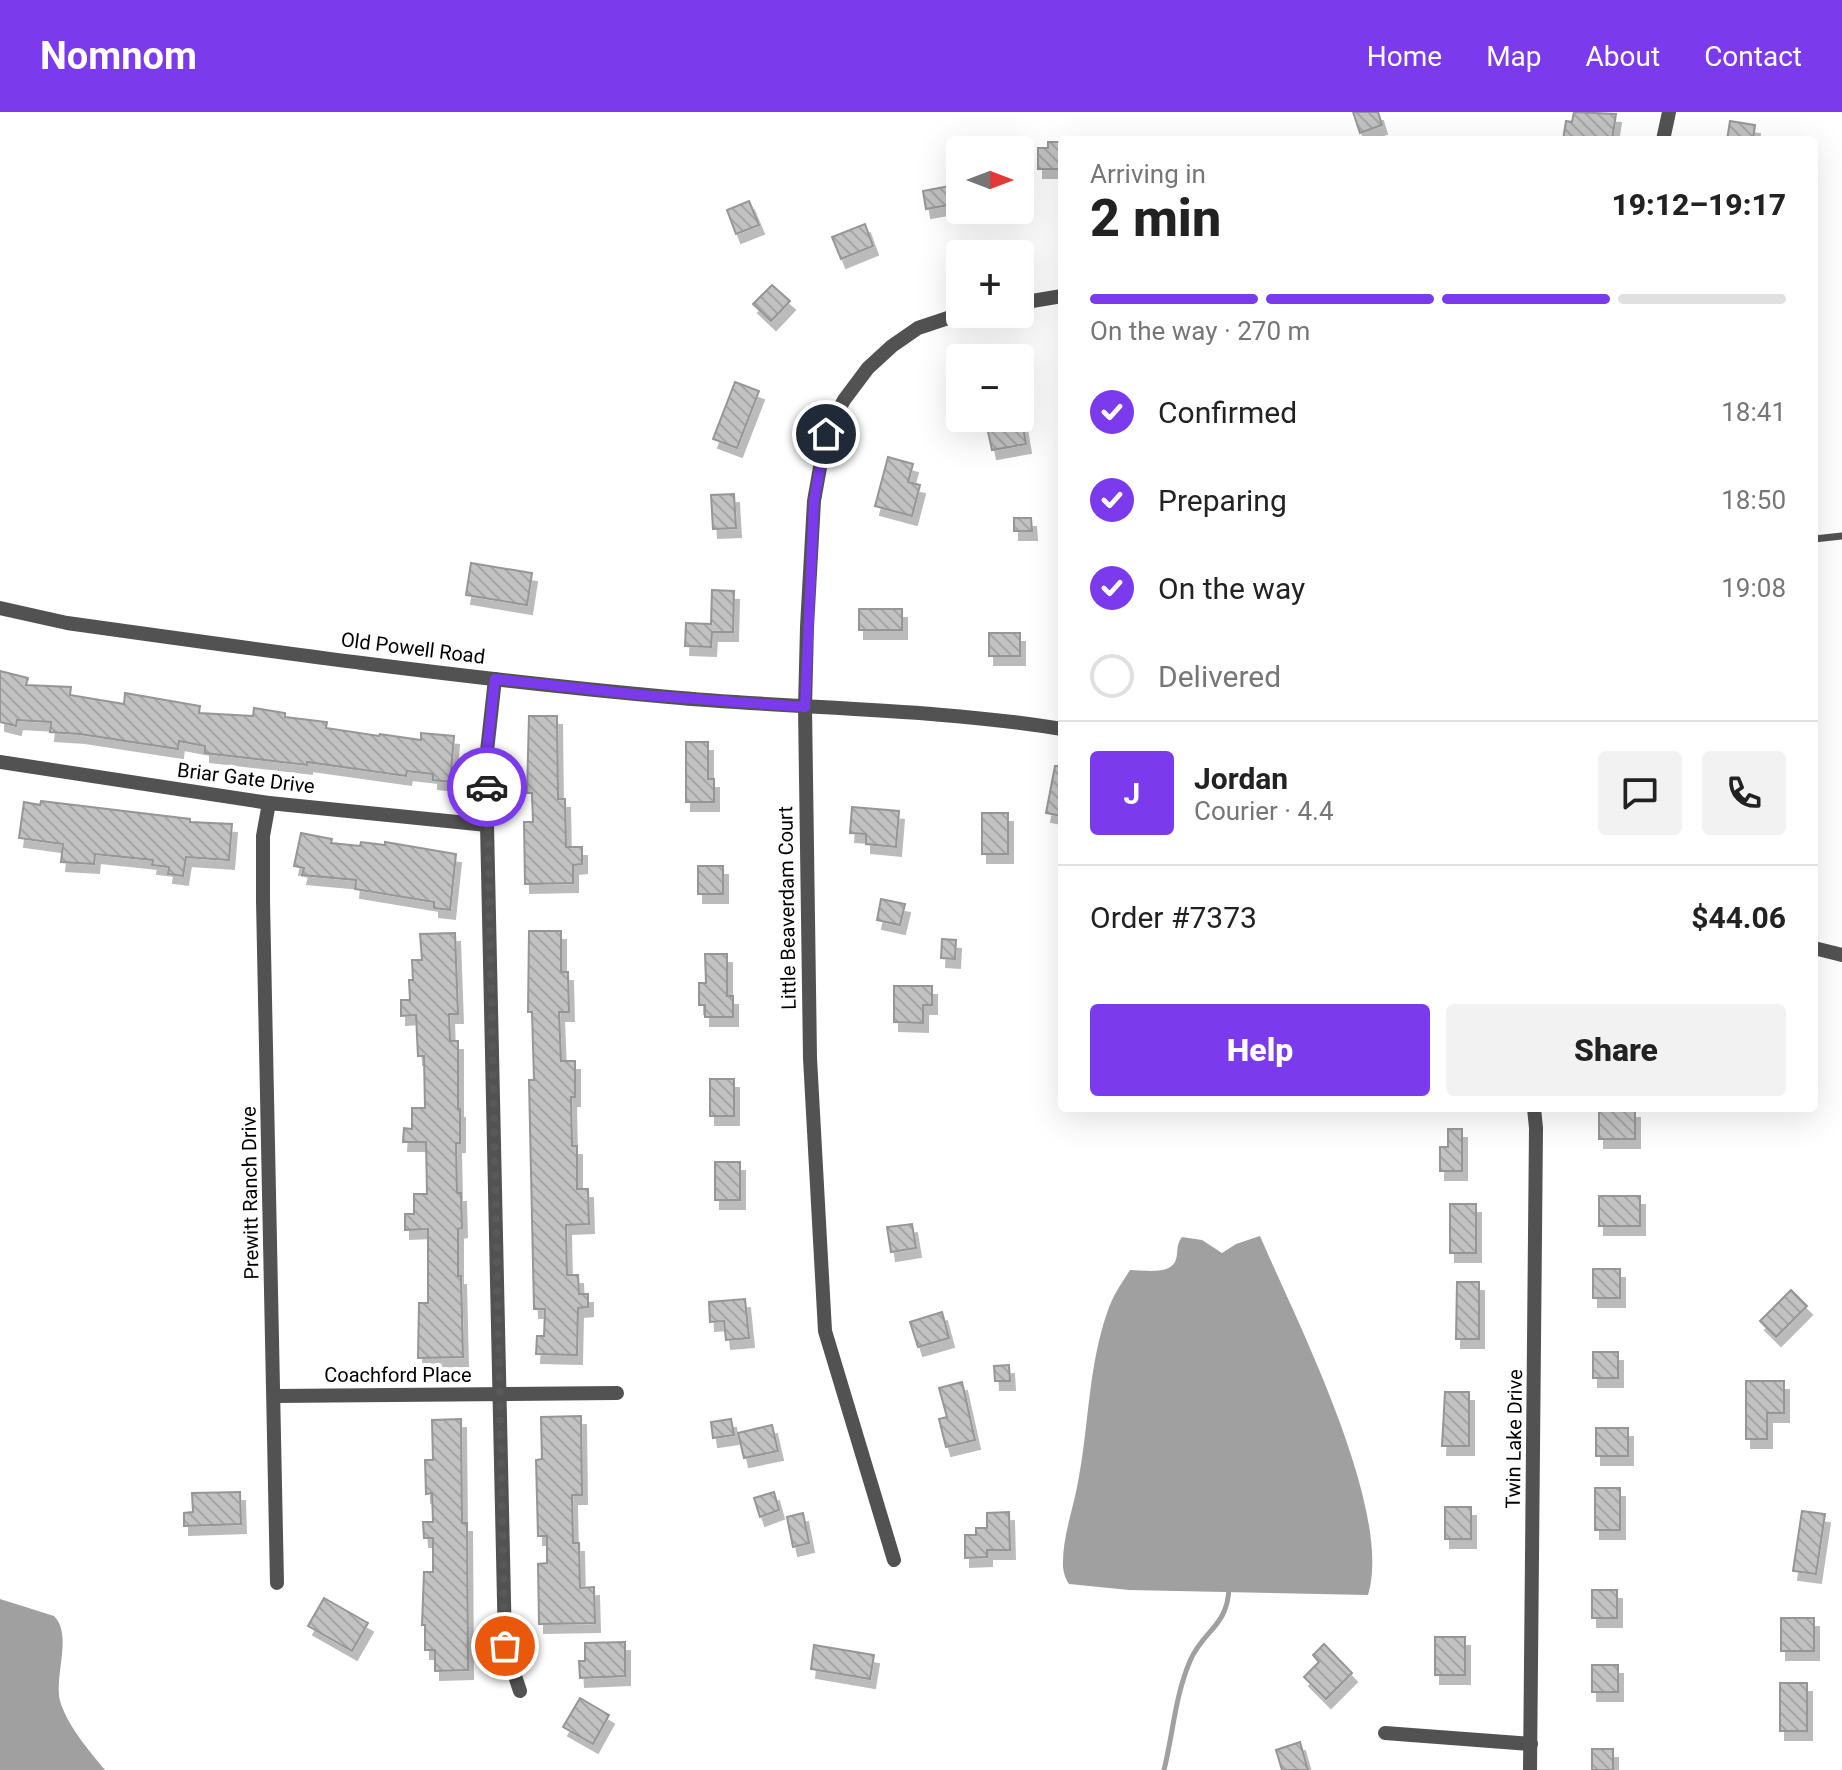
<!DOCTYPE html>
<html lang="en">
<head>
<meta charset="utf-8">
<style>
  :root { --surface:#fff; --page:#f2f2f2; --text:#222; --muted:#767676; --line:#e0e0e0; --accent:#7c3aed }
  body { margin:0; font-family:Roboto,sans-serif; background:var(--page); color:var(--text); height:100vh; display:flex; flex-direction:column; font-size:30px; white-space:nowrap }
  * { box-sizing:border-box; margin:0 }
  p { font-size:26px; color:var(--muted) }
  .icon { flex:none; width:44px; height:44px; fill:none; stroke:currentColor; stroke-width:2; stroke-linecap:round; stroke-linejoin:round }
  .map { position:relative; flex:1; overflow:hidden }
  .drawer { position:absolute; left:1058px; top:24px; width:760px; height:976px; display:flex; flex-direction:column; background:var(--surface); border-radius:8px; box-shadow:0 8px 32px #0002 }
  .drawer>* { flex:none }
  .needle { width:52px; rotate:90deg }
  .tools { position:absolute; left:946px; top:24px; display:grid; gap:16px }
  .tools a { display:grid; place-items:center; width:88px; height:88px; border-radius:8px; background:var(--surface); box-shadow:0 8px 32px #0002; font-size:40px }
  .pin { position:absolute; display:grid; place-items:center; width:68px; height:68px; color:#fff; margin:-34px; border:4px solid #fff; border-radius:50%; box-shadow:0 2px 8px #0007 }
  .courier { position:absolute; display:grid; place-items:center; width:80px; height:80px; margin:-40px; border:6px solid #7c3aed; border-radius:50%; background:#fff; color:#222; box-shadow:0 2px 10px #0007 }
  .head em { font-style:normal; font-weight:800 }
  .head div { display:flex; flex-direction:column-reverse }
  .head { display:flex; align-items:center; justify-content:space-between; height:136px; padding:0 32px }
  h1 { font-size:52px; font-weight:800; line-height:60px }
  .bar { display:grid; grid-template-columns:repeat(4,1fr); gap:12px 8px; align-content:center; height:96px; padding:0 32px }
  .bar i { height:10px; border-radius:6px; background:var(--line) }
  .bar .on { background:var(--accent) }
  .bar p { grid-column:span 4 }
  .line { display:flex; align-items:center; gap:20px; padding:0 32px; border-top:2px solid var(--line) }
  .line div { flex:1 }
  .round { display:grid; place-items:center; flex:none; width:84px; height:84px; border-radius:8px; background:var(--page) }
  ol { padding:0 32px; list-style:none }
  li { display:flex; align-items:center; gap:24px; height:88px }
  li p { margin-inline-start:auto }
  li .icon { padding:8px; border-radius:50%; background:var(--accent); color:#fff; stroke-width:4 }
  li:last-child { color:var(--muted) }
  li i { width:44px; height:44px; border:4px solid var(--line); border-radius:50% }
  .action { display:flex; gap:16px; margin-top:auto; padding:16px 32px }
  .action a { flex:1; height:92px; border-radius:8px; background:var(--accent); color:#fff; font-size:32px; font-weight:800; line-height:92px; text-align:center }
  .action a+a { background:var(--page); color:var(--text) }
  header { display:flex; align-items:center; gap:48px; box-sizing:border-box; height:112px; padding:0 40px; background:var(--accent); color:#fff }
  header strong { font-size:38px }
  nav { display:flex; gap:44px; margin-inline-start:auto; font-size:28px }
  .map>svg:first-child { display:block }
  .water { fill:#a0a0a0 }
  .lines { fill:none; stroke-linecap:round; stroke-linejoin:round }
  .stream { stroke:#a0a0a0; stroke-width:5 }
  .building { fill:url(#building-back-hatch); stroke:#969696; stroke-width:2; filter:url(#shadow) }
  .service { stroke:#525252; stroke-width:7 }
  .minor { stroke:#525252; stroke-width:14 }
  .done { stroke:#595959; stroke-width:8; stroke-dasharray:0 14.4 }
  .route { stroke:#7c3aed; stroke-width:10 }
  .labels { text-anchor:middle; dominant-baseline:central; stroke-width:8; stroke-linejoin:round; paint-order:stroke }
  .street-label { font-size:20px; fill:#000; stroke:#fff }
</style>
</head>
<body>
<header>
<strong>Nomnom</strong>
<nav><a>Home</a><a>Map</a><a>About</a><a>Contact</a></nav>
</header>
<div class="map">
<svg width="1842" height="1658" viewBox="0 0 1842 1658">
  <defs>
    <pattern id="building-back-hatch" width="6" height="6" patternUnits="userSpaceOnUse" patternTransform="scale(2)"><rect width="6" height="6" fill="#c2c2c2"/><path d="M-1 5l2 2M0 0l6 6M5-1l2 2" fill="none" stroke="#a5a5a5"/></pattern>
    <filter id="shadow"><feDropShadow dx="5" dy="9" stdDeviation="0" flood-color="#0004"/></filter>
  </defs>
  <rect width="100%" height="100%" fill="#fff"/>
  <!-- water -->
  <g class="water">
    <path d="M1260 1124C1295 1206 1394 1398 1368 1483L1129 1478 1069 1472C1065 1466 1064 1462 1063 1455 1062 1426 1073 1398 1078 1370 1089 1314 1088 1256 1107 1201 1112 1185 1121 1172 1130 1158 1143 1158 1168 1163 1175 1150 1179 1142 1175 1134 1182 1125L1202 1128 1222 1141 1236 1132Z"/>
    <path d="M0 1487 54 1504C73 1523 54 1563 60 1589 67 1613 90 1640 105 1658H0Z"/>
  </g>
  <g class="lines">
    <!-- stream -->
    <path class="stream" d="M1164 1658C1173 1622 1175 1584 1190 1549 1203 1518 1228 1515 1229 1475"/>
  </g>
  <!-- building -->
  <g class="building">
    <polygon points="1353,0 1378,0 1382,13 1360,21"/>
    <polygon points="1574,0 1616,2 1612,28 1563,28 1566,9 1572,10"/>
    <polygon points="1730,9 1755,13 1753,28 1727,28"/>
    <polygon points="1048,30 1062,30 1062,57 1038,57 1038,36 1048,36"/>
    <polygon points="960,72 960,91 926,97 923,79"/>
    <polygon points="749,89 759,113 736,122 727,98"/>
    <polygon points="865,112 873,134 841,147 832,125"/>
    <polygon points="772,173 790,189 771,209 753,192"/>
    <polygon points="735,270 759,279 737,336 713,327"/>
    <polygon points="1022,309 1026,332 992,338 987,315"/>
    <polygon points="888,345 913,352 908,370 920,373 912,404 875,394"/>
    <polygon points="734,382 736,416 713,417 711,383"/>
    <polygon points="1014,406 1031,406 1032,419 1014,419"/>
    <polygon points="471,451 532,461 527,493 466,483"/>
    <polygon points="712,478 734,479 733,520 712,520 711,535 685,534 686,511 711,512"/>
    <rect x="859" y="497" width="43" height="21"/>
    <rect x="989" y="521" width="31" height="23"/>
    <polygon points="0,559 28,566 26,573 71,575 70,583 124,592 125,581 200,594 199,601 253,604 254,596 285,601 285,605 327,610 326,616 379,624 380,622 421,628 421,621 454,624 450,670 433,668 433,662 407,659 406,664 307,650 307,653 205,641 205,634 179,629 178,637 80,622 50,620 51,610 17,608 16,614 0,610"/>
    <polygon points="529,604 557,604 558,687 565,687 566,735 582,735 582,752 573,753 573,771 525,772 524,710 533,710 532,681 527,681"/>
    <polygon points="686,630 708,630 708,667 714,667 714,690 686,690"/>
    <polygon points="1055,654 1062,654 1062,704 1046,701"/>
    <polygon points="41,689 190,707 190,710 232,712 229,748 186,745 183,764 168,762 169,755 152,753 153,748 95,742 94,752 61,750 63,732 19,726 24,690 40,693"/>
    <polygon points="852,695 899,699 896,735 866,732 866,722 850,721"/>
    <rect x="982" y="701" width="26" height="41"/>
    <polygon points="301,721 332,727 331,731 360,734 361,730 385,733 385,730 456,742 450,798 434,796 434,790 355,777 356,768 302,763 304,756 294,754"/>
    <rect x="698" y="754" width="25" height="28"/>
    <polygon points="881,787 905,792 900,813 877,808"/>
    <polygon points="529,819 561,819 561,860 568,860 569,900 559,900 561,949 575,949 575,985 571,985 572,1034 577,1034 577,1077 588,1077 589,1112 566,1113 567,1163 578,1163 579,1182 588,1182 588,1195 578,1196 577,1243 536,1242 537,1224 544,1224 545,1197 534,1197 529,968 534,968 532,900 528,900"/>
    <polygon points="455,821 458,902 449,902 450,929 458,929 458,997 460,997 460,1031 456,1031 457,1081 461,1081 462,1116 458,1117 458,1164 461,1164 463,1245 418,1246 419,1191 428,1191 428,1117 405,1118 405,1102 414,1102 414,1082 427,1082 426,1030 403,1030 404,1016 412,1017 412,996 425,996 424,944 418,944 416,903 401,904 401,888 410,888 409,868 413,868 412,848 422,848 420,822"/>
    <polygon points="942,827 956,828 955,847 941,846"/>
    <polygon points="705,842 727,842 727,884 733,884 733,905 705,905 705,893 699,893 699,871 706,871"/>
    <polygon points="894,874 932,874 932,893 923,893 923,911 894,910"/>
    <rect x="710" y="967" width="24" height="37"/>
    <rect x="1599" y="997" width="36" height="30"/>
    <polygon points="1448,1017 1462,1017 1462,1059 1440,1059 1440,1035 1448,1035"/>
    <rect x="715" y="1050" width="25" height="38"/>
    <rect x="1599" y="1084" width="41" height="30"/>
    <rect x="1450" y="1092" width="26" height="49"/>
    <polygon points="912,1112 916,1136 891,1140 887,1115"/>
    <rect x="1593" y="1157" width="27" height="29"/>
    <polygon points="1457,1170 1479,1170 1479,1227 1456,1227"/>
    <polygon points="1791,1178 1807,1194 1776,1225 1760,1209"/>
    <polygon points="745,1187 749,1226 726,1228 724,1209 710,1210 709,1190"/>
    <polygon points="942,1200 949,1226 918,1235 910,1210"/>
    <rect x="1593" y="1240" width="25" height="26"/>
    <polygon points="1009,1253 1010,1269 995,1269 994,1254"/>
    <polygon points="1746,1269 1784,1269 1784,1301 1767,1301 1767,1327 1746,1327"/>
    <polygon points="962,1270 975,1328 946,1335 939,1307 947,1305 939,1276"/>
    <polygon points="1445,1280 1469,1280 1469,1334 1442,1334"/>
    <polygon points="581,1304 582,1383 572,1383 573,1431 579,1431 580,1476 594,1475 595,1511 539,1512 538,1452 547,1451 547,1424 538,1424 536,1348 542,1347 541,1305"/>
    <polygon points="461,1307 462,1411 467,1411 468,1558 435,1559 435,1538 425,1538 425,1513 422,1513 424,1460 433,1460 433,1426 424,1426 423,1410 433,1410 432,1381 426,1382 425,1348 433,1348 432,1308"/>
    <polygon points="731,1307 734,1323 713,1326 711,1310"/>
    <polygon points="772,1313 778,1339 744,1346 738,1321"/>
    <rect x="1596" y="1316" width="32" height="28"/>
    <rect x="1595" y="1376" width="25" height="42"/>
    <polygon points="240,1380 241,1412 184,1414 184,1401 193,1400 192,1381"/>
    <polygon points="774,1380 779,1398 760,1405 754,1386"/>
    <rect x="1445" y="1395" width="26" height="32"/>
    <polygon points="1802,1399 1825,1402 1816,1462 1793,1459"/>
    <polygon points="1009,1400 1010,1438 987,1438 987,1445 965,1446 965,1423 976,1423 976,1416 987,1416 987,1401"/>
    <polygon points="803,1401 809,1431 793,1435 787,1405"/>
    <rect x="1592" y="1478" width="25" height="28"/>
    <polygon points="324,1486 368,1511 352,1539 308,1514"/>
    <rect x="1781" y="1506" width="33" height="33"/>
    <rect x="1435" y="1525" width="30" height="38"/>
    <polygon points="625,1530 625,1564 580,1566 579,1549 585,1549 585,1531"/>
    <polygon points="1324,1532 1352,1561 1326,1587 1304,1565 1319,1550 1313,1543"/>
    <polygon points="814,1533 874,1543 870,1567 811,1557"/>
    <rect x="1592" y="1553" width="26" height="27"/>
    <rect x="1780" y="1571" width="27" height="48"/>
    <polygon points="580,1586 609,1603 593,1632 563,1615"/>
    <polygon points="1300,1630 1308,1658 1282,1658 1276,1638"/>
    <rect x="1592" y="1637" width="21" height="21"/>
  </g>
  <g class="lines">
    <!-- service -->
    <polyline class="service" points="1814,427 1842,424"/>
    <!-- minor -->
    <g class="minor">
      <polyline points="1663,28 1669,0"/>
      <polyline points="1020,191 1062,184"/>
      <path d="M0 496 67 511C267 539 468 567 669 585 799 597 933 596 1062 617"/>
      <polyline points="495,567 487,639 487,713 505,1534 520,1579"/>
      <polyline points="0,650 269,691 487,713"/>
      <polyline points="269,691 263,724 263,789 277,1471"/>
      <polyline points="1814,836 1842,843"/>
      <polyline points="274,1284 617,1281"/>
      <polyline points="894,1448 825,1219 810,946 805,595 807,515 814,389 826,322 844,288 868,256 892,234 918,216 960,202"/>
      <polyline points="1385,1621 1531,1632"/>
      <polyline points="1530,1658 1536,1016 1534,996"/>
    </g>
  </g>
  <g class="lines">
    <!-- done -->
    <polyline class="done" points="487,675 505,1534"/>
    <!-- route -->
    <polyline class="route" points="487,675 487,639 495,567 642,583 805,595 814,389 826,322"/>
  </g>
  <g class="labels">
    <!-- street labels -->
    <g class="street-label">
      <text transform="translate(413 536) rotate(7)">Old Powell Road</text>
      <text transform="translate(246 666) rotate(7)">Briar Gate Drive</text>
      <text transform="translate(787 796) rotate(-91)">Little Beaverdam Court</text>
      <text transform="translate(250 1081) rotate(-91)">Prewitt Ranch Drive</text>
      <text x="398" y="1263">Coachford Place</text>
      <text transform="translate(1514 1327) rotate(-89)">Twin Lake Drive</text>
    </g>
  </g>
</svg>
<div class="tools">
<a><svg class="needle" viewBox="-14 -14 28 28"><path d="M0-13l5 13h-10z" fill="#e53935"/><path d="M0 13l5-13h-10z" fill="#767676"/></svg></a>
<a>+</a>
<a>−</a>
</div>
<div class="pin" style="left:505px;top:1534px;background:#ea580c"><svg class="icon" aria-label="bag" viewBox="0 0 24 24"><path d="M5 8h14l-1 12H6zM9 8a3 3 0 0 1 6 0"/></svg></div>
<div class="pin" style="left:826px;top:322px;background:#1f2937"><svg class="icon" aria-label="home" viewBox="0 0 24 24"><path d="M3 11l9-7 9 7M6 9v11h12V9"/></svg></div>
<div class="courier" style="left:487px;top:675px"><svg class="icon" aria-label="car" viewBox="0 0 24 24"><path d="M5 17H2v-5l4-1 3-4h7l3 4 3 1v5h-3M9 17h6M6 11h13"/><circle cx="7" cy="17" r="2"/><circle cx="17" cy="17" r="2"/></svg></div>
<section class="drawer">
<div class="head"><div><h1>2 min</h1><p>Arriving in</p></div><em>19:12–19:17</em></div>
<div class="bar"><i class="on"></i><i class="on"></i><i class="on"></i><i></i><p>On the way · 270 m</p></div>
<ol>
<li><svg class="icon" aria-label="check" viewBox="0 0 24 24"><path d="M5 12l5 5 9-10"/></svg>Confirmed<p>18:41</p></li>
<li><svg class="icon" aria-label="check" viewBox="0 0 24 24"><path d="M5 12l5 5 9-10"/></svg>Preparing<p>18:50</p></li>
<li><svg class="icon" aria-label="check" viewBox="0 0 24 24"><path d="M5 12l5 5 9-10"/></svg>On the way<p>19:08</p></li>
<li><i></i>Delivered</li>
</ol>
<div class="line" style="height:144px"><b class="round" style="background:var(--accent);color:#fff">J</b><div><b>Jordan</b><p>Courier · 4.4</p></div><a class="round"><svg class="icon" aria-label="chat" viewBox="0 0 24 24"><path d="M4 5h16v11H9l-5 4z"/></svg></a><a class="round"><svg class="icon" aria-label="phone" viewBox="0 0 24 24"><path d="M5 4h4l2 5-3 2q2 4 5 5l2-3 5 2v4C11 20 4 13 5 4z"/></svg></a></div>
<div class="line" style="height:104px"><div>Order #7373</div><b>$44.06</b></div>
<div class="action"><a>Help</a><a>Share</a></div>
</section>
</div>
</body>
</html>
